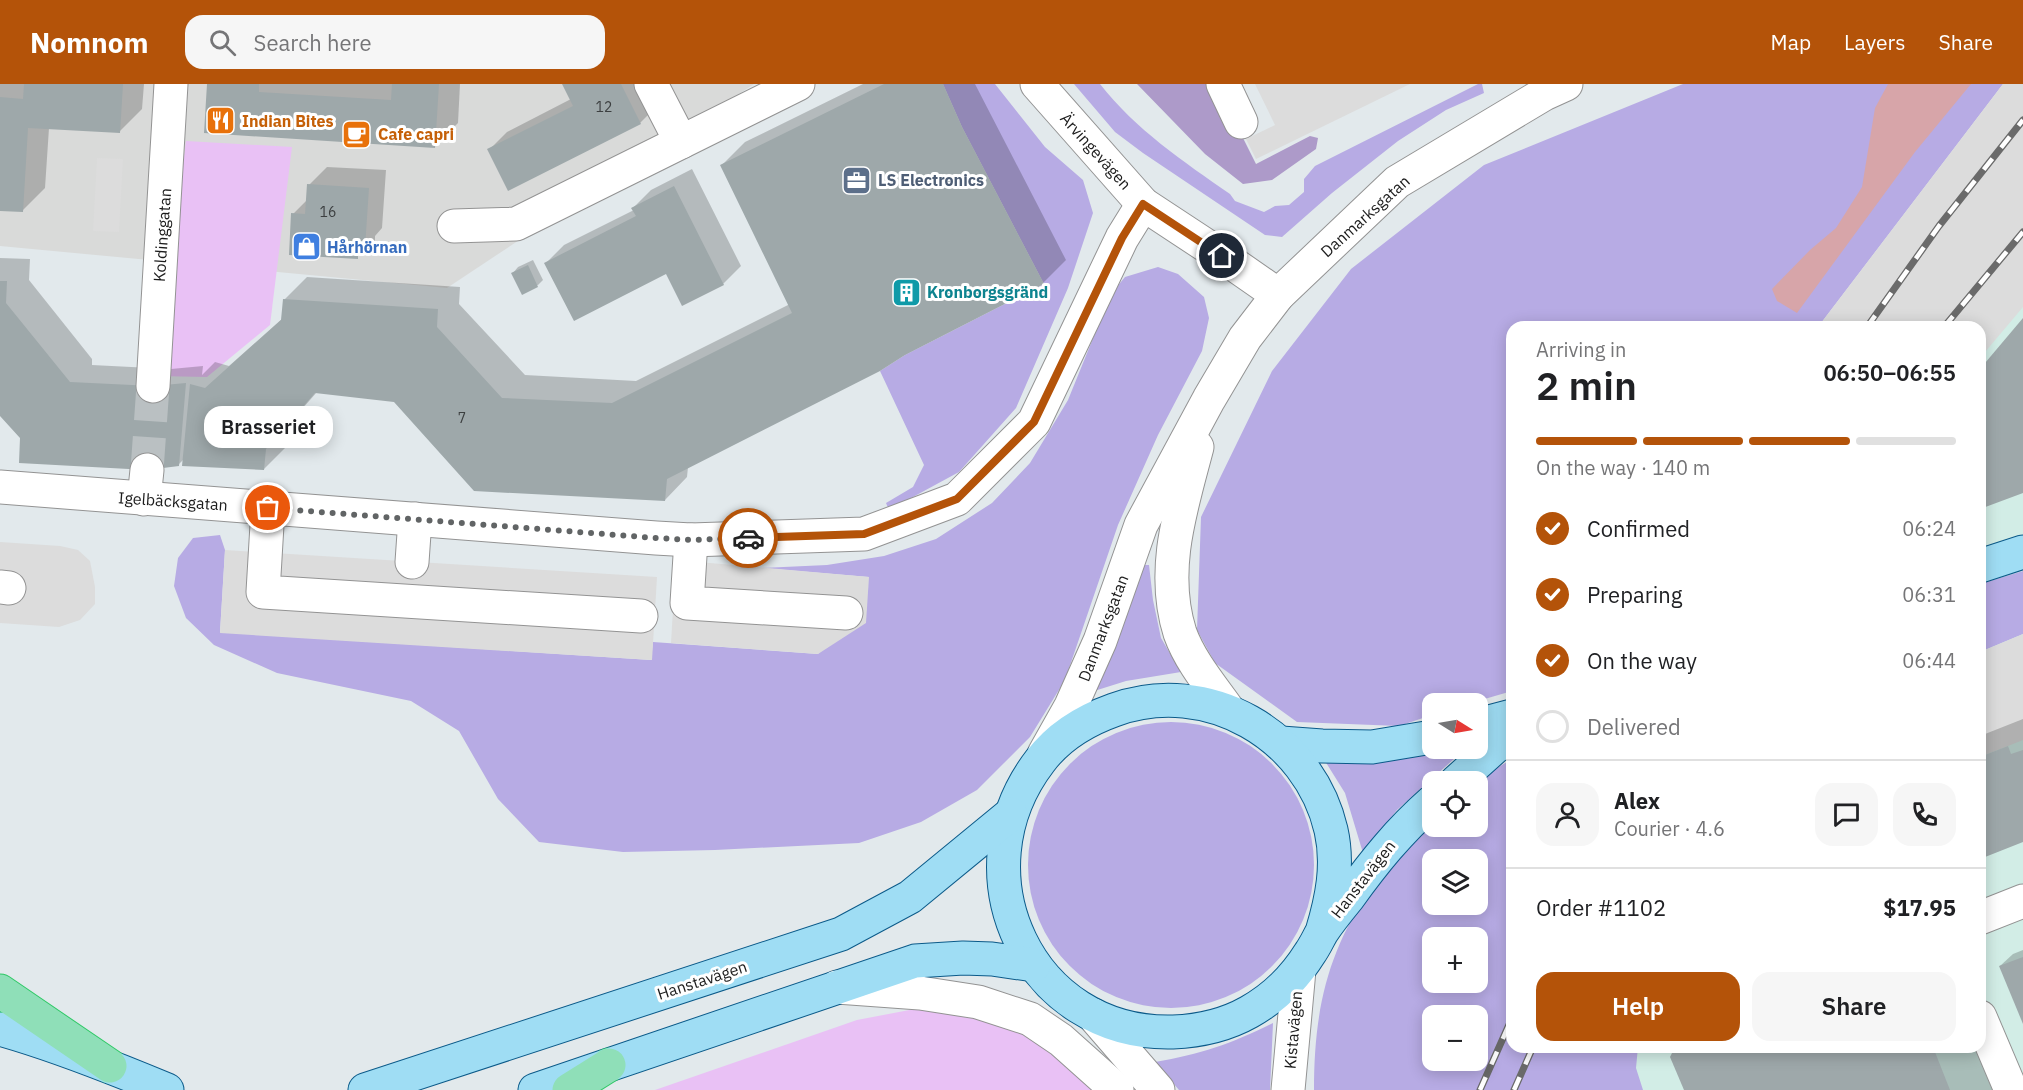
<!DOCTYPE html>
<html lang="en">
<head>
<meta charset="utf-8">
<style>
  :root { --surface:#fff; --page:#f6f6f6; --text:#202124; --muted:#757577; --line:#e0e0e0; --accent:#b45309 }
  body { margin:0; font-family:"IBM Plex Sans",sans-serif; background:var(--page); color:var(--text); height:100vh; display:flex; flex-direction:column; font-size:22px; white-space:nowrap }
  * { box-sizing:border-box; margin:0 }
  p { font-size:20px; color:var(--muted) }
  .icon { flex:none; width:33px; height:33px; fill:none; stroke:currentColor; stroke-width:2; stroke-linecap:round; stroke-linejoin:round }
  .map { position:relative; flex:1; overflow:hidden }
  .panel { position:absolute; left:1506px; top:237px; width:480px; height:732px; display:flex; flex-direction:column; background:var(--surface); border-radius:18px; box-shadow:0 3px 15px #0003 }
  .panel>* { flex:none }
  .needle { width:39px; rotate:101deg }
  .tools { position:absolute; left:1422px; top:609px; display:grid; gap:12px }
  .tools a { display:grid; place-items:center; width:66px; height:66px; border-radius:12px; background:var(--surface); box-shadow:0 3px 15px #0003; font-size:30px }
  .pin { position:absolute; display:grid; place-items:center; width:51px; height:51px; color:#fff; margin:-26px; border:3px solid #fff; border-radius:50%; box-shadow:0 2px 6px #0007 }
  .courier { position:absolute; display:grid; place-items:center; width:60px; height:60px; margin:-30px; border:4px solid #b45309; border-radius:50%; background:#fff; color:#222; box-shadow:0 2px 8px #0007 }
  .bubble { position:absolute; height:42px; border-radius:18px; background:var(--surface); box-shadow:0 3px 15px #0003; font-size:20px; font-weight:600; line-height:42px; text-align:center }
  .head em { font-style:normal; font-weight:600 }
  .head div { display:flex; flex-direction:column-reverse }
  .head { display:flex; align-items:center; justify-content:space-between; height:102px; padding:0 30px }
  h1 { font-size:39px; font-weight:600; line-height:45px }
  .bar { display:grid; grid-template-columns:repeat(4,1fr); gap:9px 6px; align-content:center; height:72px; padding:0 30px }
  .bar i { height:8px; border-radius:4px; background:var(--line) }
  .bar .active { background:var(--accent) }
  .bar p { grid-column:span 4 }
  .line { display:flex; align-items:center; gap:15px; padding:0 30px; border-top:2px solid var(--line) }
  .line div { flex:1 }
  .round { display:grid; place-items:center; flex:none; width:63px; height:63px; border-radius:18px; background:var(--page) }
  ol { padding:0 30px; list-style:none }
  li { display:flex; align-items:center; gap:18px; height:66px }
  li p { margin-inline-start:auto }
  li .icon { padding:6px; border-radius:50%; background:var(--accent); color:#fff; stroke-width:4 }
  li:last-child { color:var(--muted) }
  li i { width:33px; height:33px; border:3px solid var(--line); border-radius:50% }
  .primary-button { display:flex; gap:12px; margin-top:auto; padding:12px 30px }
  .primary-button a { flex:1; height:69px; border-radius:18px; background:var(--accent); color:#fff; font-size:24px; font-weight:600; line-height:69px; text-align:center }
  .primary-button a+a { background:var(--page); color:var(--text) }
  header { display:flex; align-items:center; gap:36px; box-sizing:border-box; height:84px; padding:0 30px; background:var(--accent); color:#fff }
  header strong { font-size:28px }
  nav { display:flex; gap:33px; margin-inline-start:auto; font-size:21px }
  .search { width:420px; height:54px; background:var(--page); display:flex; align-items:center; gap:15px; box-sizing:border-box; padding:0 21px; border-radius:18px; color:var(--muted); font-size:22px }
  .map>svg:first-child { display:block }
  .residential { fill:#d9dad9 }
  .commercial { fill:#d2ede6 }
  .grass { fill:#b7abe4; fill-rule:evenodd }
  .forest { fill:#ad9ac9 }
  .park { fill:#e9c1f5 }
  .parking { fill:#dcdcdc }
  .water { fill:#d7a5a9 }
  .shadow { fill:#0003 }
  .building { fill:#9ea8aa }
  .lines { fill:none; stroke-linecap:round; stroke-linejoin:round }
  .minor-tunnel { stroke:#bac0c2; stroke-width:33; stroke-dasharray:33 16; stroke-linecap:butt }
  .minor-casing { stroke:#939393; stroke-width:35 }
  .major-casing { stroke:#0b5a89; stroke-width:35 }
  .highway-casing { stroke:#30c967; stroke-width:35 }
  .minor { stroke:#fff; stroke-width:33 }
  .major { stroke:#9fddf4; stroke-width:33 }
  .highway { stroke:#8fdfb8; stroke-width:33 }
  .rail-casing { stroke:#6a6a6a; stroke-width:7 }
  .rail { stroke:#fff; stroke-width:4.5; stroke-dasharray:14; stroke-linecap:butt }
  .done { stroke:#616465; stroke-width:6; stroke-dasharray:0 10.8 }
  .route { stroke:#b45309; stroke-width:8 }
  .labels { text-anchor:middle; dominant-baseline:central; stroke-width:6; stroke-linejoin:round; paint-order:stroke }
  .number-label { font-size:14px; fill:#3c3f40 }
  .food-label { font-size:16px; font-weight:bold; fill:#c56008; stroke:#fff; text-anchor:start }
  .street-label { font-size:16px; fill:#1c1c1c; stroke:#fff }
  .service-label { font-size:16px; font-weight:bold; fill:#4e5e75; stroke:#fff; text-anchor:start }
  .shop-label { font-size:16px; font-weight:bold; fill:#366cbe; stroke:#fff; text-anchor:start }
  .culture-label { font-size:16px; font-weight:bold; fill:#0d838f; stroke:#fff; text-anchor:start }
</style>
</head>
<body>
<header>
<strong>Nomnom</strong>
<div class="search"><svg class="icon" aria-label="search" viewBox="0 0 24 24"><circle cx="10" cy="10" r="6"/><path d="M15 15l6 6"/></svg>Search here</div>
<nav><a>Map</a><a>Layers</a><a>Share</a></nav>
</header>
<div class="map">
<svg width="2023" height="1006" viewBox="0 0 2023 1006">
  <rect width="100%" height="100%" fill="#e2e9ec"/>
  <!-- residential -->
  <polygon class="residential" points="0,0 754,0 447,204 0,162"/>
  <!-- commercial -->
  <polygon class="commercial" points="2023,214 2023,1006 1570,1006 1590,963 1980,963 1980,262"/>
  <!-- grass -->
  <g class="grass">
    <polygon points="943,0 995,0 1045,63 1083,96 1093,129 1068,204 1016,324 959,388 889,426 886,419 913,403 924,381 880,287 905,271 1044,200 962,43"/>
    <path d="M1074 0H1100C1135 45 1184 78 1230 110L1235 117 1264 128 1275 122 1289 121 1304 108V95L1315 82 1478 0H1482L1484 9 1446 26 1398 57 1332 109 1282 153 1265 151 1143 69 1115 48Z"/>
    <polygon points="1683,0 2003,0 1818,243 1512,243 1512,607 1471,619 1432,620 1432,631 1399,642 1297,638 1215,579 1197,546 1201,433 1272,287 1351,185 1484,81"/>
    <polygon points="1158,183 1178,190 1204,213 1209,234 1202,267 1158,351 1118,441 1065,596 1030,653 977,706 921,738 859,759 715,766 623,768 539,758 498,715 459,647 411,617 277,589 214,561 186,534 174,502 178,474 193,454 220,451 225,466 220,548 651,576 653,558 818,570 869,493 762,484 827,481 884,472 936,455 992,419 1030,379 1068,316 1111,210 1125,193"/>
    <polygon points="1139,481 1149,481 1153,516 1161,554 1181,588 1126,597 1091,608"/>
    <polygon points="2023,487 2023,550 1980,568 1980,500"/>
    <circle cx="1171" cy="781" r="143"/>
    <polygon points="1438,665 1465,665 1397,726 1363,769 1345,709 1325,677 1366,680"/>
    <path d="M1512 675V963H1638L1636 984 1643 1006H1314C1314 927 1327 867 1373 801 1389 779 1414 757 1432 736V742H1478V698L1475 697ZM1432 776H1478V820H1432ZM1432 854H1478V898H1432ZM1432 932H1478V976H1432Z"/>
    <path d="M1273 939 1270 1006H1179L1155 978C1201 970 1231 960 1273 939Z"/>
  </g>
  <!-- forest -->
  <polygon class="forest" points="1137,0 1207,0 1231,30 1256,80 1310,52 1318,54 1316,65 1272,96 1243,100 1205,70"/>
  <!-- park -->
  <g class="park">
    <polygon points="186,57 292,63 270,241 207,293 156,292"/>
    <polygon points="920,924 968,926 1024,946 1102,1006 655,1006 857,936"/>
  </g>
  <!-- parking -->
  <g class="parking">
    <polygon points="1255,0 1410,0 1256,75 1246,55 1275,41"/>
    <polygon points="2003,0 2023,0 2023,223 1980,274 1980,243 1818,243"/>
    <polygon points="97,74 123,75 119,148 93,147"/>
    <polygon points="0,458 60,462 78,466 90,477 95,503 95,520 80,536 59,543 0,539"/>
    <polygon points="225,466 657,493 652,576 220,549"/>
    <polygon points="676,476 869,493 866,539 818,570 671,559"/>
    <polygon points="2023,550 2023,656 1980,673 1980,568"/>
  </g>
  <!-- water -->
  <polygon class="water" points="1888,0 1971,0 1915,68 1797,229 1777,217 1772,205 1810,166 1836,144 1862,103 1875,24"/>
  <!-- shadow -->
  <g class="shadow">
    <polygon points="0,0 144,0 142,25 119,48 49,44 45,104 22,127 0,125"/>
    <polygon points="209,0 460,0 458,39 435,62"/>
    <polygon points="564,0 647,0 658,21 640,39 489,66 507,48 571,15"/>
    <polygon points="863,0 975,0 1066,176 1043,199 688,383 687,393 665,416 395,317 317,308 288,341 287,362 264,385 184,375 179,380 21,354 0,330 0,174 30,175 29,196 92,275 92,281 171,285 203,282 202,291 215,278 229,282 283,234 284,216 307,193 460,203 459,220 525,291 636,297 790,220 722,81 745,58"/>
    <polygon points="327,83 386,86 382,144 375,152 375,156 357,173 293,130 308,115 309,101"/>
    <polygon points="692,85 741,182 723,200 666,188 546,179 564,161 634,126 633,124 651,106"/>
    <polygon points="533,176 543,196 538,201 522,209 513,189 518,183"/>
    <polygon points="2023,635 2023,756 1980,773 1980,652"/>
    <polygon points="2023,866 2023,937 2000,882 2013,870"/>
    <polygon points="1676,963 1980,963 2002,1006 1685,1006"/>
  </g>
  <!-- building -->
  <g class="building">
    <polygon points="24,0 123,0 120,49 28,44 23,128 0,127 0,13 23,15"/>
    <polygon points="207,0 259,0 259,8 391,16 392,0 439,0 435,64 204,49"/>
    <polygon points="562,0 621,0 641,40 508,107 487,65 573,22"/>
    <polygon points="884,0 943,0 962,43 1044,200 905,271 880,287 667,395 665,417 474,407 394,318 315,309 266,365 264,386 182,382 190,300 205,304 281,236 283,215 438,225 437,243 502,314 612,319 792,229 720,81"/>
    <polygon points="307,100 369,104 365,164 358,163 358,175 289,171 291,129 305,130"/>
    <polygon points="674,102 724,201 682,222 666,190 574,237 544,179 636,132 631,124"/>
    <polygon points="528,181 538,203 522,211 511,189"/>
    <polygon points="0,197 7,197 6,219 70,298 153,302 186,299 179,382 147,386 19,379 20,354 0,332"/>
    <polygon points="2023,234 2023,409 1980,425 1980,285"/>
    <polygon points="2008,662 2011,670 2023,666 2023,758 1980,775 1980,673"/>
    <polygon points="2023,873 2023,940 1999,882"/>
    <polygon points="1675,963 1933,963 1950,1006 1684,1006 1670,973"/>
  </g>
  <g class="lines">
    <!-- minor-tunnel -->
    <polyline class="minor-tunnel" points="147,386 153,302"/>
    <defs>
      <g id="minor">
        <polyline points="651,0 681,58"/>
        <polyline points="1037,0 1143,120 1222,172 1278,211"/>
        <polyline points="1223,0 1241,38"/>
        <polyline points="454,142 516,140 798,0"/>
        <polyline points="153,302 171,0"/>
        <path d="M1197 363C1181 424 1160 486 1180 549 1190 577 1212 603 1229 627"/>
        <polyline points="0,403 656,454 691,456 864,450 957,415 1034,338 1122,154 1143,120"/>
        <polyline points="144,415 147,386"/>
        <polyline points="268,424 263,508 641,532"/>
        <polyline points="691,456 687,519 846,529"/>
        <polyline points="412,478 415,435"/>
        <polyline points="0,503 9,504"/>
        <polyline points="1044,670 1071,622 1100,557 1141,441 1209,315 1245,254 1278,211 1397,98 1544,10 1566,0"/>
        <polyline points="1980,834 2023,817"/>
        <polyline points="837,903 920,909 978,918 1030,935 1061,956 1117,1006"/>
        <polyline points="1093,931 1158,1006"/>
        <polyline points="1980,933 2011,1006"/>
        <polyline points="1288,1006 1299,886"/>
      </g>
      <g id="major">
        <polyline points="1980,482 2023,468"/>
        <polyline points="1478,641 1512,632"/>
        <polyline points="1281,659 1322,662 1372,663 1432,653"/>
        <polyline points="1456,698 1495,663 1512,653"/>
        <path d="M1322 848C1332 815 1339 781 1331 746 1309 651 1207 592 1114 626 1086 636 1058 653 1040 677 954 789 1029 952 1173 948 1199 947 1226 941 1249 928 1274 914 1295 893 1310 869 1315 862 1318 855 1322 848 1330 836 1339 825 1348 814 1374 778 1399 747 1432 718"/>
        <path d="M0 945C57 961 112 983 167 1006"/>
        <polyline points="365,1006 841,850 910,813 1011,730"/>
        <polyline points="535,1006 915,877 963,874 992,875 1034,881"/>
      </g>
      <g id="highway">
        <polyline points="0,907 110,982"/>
        <polyline points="569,1006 609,981"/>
      </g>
    </defs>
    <!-- minor casing -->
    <use href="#minor" class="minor-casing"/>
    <!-- major casing -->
    <use href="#major" class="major-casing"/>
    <!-- highway casing -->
    <use href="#highway" class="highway-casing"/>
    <!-- minor -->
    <use href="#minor" class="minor"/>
    <!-- major -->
    <use href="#major" class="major"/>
    <!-- highway -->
    <use href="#highway" class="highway"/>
    <defs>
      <g id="rail">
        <polyline points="1867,243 1939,142 2023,36"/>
        <polyline points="1944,243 2023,148"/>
        <polyline points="1480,1006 1512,934"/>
        <polyline points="1514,1006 1533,963"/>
      </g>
    </defs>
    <!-- rail casing -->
    <use href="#rail" class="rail-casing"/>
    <!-- rail -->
    <use href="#rail" class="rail"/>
  </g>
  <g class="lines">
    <!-- done -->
    <polyline class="done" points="268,424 656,454 691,456 748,454"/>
    <!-- route -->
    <polyline class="route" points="748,454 864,450 957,415 1034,338 1122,154 1143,120 1222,172"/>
  </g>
  <!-- icons -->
  <defs>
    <symbol id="restaurant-square" viewBox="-11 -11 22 22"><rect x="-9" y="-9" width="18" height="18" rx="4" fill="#e8710a" stroke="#fff"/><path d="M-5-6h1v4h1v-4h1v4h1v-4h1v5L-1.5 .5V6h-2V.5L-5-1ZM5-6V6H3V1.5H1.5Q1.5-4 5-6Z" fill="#fff"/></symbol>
    <symbol id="cafe-square" viewBox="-11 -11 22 22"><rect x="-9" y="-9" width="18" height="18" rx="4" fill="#e8710a" stroke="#fff"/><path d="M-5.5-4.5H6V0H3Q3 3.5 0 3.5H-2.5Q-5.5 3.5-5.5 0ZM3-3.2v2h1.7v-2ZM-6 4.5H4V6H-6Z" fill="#fff"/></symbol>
    <symbol id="office-square" viewBox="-11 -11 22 22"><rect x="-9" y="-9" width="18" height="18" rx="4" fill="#5c6f8a" stroke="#fff"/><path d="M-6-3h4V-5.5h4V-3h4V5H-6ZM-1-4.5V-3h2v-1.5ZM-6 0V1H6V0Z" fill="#fff"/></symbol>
    <symbol id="shop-square" viewBox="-11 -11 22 22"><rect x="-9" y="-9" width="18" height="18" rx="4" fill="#3f7fe0" stroke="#fff"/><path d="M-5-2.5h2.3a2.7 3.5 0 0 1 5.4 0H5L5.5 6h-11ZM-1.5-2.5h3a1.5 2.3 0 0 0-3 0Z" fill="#fff"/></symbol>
    <symbol id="building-square" viewBox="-11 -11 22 22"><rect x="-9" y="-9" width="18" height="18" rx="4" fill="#0f9aa8" stroke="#fff"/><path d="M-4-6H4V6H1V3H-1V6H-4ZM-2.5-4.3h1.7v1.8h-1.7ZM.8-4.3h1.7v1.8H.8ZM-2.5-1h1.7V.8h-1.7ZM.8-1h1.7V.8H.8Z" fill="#fff"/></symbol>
  </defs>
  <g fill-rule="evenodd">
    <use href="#restaurant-square" x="204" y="20" width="33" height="33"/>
    <use href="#cafe-square" x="340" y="34" width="33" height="33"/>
    <use href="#office-square" x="840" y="80" width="33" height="33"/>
    <use href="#shop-square" x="290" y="146" width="33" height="33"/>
    <use href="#building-square" x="890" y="192" width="33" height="33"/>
  </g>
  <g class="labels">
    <!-- number labels -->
    <g class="number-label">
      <text x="604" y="23">12</text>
      <text x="328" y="128">16</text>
      <text x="462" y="334">7</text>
    </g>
    <!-- food labels -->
    <g class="food-label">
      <text x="242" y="37">Indian Bites</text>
      <text x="378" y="50">Cafe capri</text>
    </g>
    <!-- street labels -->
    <g class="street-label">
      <text transform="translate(1096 67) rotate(48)">Ärvingevägen</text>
      <text transform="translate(1365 132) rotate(-42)">Danmarksgatan</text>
      <text transform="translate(162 151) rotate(-86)">Koldinggatan</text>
      <text transform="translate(173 417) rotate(4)">Igelbäcksgatan</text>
      <text transform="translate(1103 544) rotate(-69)">Danmarksgatan</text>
      <text transform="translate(1363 795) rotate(-52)">Hanstavägen</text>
      <text transform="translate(702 896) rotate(-18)">Hanstavägen</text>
      <text transform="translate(1293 946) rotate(-85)">Kistavägen</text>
    </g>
    <!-- service labels -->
    <g class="service-label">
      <text x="878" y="96">LS Electronics</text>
    </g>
    <!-- shop labels -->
    <g class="shop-label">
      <text x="327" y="163">Hårhörnan</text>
    </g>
    <!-- culture labels -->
    <g class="culture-label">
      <text x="927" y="208">Kronborgsgränd</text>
    </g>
  </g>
</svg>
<div class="tools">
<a><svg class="needle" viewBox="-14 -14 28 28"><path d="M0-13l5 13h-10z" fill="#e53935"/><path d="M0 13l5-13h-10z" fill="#757577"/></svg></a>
<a><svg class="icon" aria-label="locate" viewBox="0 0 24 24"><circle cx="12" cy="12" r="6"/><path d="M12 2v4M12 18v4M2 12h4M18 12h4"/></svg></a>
<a><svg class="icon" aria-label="layers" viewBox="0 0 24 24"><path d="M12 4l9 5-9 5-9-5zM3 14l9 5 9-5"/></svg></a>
<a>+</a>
<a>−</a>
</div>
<div class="pin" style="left:268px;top:424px;background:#ea580c"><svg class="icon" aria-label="bag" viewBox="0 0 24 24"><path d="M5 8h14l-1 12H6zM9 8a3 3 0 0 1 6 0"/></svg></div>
<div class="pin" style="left:1222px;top:172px;background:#1f2937"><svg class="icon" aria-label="home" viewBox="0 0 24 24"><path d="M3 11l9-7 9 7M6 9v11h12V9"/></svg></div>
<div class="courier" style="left:748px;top:454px"><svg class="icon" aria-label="car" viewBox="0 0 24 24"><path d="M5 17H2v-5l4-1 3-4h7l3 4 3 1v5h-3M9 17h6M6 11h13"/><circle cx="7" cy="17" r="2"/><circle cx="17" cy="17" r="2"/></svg></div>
<div class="bubble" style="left:204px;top:322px;width:129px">Brasseriet</div>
<section class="panel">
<div class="head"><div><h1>2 min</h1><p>Arriving in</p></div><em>06:50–06:55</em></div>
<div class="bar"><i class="active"></i><i class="active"></i><i class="active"></i><i></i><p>On the way · 140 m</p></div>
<ol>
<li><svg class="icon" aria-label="check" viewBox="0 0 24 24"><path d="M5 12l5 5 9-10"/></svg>Confirmed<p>06:24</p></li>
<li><svg class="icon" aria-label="check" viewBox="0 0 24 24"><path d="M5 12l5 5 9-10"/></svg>Preparing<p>06:31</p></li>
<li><svg class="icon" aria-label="check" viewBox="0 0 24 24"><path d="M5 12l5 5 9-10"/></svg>On the way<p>06:44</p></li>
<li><i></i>Delivered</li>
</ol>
<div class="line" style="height:108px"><a class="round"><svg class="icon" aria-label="person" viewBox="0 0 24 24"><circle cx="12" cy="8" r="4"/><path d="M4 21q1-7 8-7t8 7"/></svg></a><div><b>Alex</b><p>Courier · 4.6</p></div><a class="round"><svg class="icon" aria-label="chat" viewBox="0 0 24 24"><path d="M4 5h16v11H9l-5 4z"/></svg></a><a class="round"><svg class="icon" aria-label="phone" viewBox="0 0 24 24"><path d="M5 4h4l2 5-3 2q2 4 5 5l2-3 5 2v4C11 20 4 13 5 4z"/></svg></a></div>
<div class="line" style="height:78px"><div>Order #1102</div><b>$17.95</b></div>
<div class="primary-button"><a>Help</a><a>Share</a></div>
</section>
</div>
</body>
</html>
